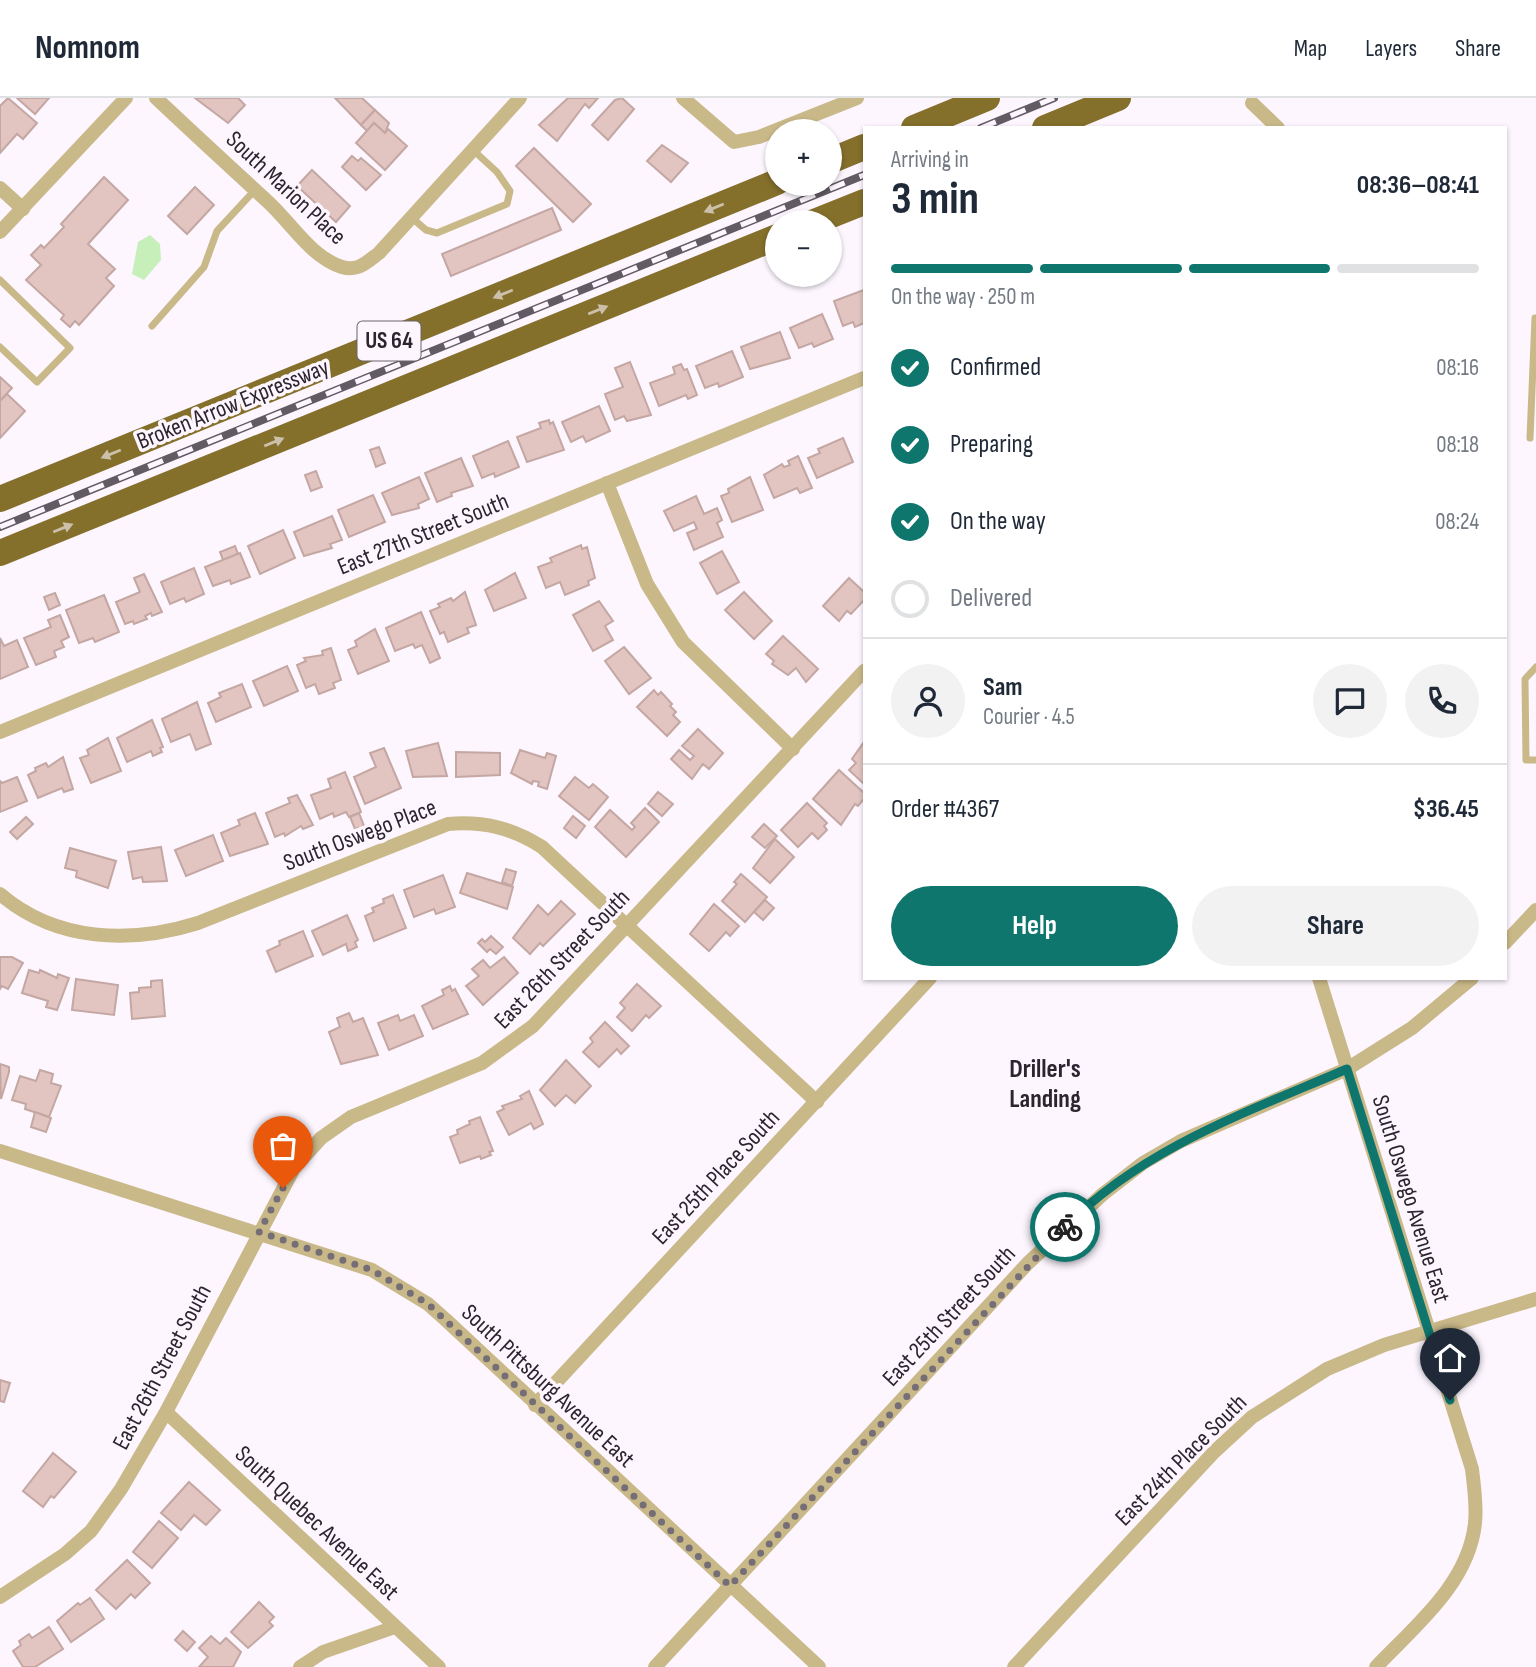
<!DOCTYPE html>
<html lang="en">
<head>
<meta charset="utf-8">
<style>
  :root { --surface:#fff; --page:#f2f2f3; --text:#1f2937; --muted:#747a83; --line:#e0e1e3; --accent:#0f766e }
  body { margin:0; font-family:"Sofia Sans Condensed",sans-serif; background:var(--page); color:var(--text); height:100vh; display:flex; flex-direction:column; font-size:26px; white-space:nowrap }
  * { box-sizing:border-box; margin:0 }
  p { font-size:23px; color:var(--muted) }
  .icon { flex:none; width:38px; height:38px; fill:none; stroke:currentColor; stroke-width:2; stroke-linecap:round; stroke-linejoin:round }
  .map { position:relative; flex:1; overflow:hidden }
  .sheet { position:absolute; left:863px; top:28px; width:644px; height:854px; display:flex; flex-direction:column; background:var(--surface); border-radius:0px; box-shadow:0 2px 5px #0004 }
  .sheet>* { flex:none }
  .buttons { position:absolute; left:765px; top:21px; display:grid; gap:14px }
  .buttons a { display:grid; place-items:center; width:77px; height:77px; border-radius:50%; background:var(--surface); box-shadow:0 2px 5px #0004; font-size:35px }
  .pin { position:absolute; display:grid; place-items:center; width:60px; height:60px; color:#fff; margin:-72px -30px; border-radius:50% 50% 50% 0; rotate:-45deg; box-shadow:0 0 7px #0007 }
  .pin .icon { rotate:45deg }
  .courier { position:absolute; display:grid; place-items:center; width:70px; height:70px; margin:-35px; border:5px solid #0f766e; border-radius:50%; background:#fff; color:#222; box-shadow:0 2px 9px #0007 }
  .summary em { font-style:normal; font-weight:700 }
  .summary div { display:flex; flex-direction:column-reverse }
  .summary { display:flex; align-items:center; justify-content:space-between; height:119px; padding:0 28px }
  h1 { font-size:46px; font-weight:700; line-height:52px }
  .bar { display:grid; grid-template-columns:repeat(4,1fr); gap:10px 7px; align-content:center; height:84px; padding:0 28px }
  .bar i { height:9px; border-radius:5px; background:var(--line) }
  .bar .active { background:var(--accent) }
  .bar p { grid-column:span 4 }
  .line { display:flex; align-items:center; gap:18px; padding:0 28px; border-top:2px solid var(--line) }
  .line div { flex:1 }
  .round { display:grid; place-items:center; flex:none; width:74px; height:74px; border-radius:37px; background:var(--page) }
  ol { padding:0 28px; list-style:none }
  li { display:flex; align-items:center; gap:21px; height:77px }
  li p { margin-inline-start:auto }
  li .icon { padding:7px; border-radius:50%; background:var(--accent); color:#fff; stroke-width:4 }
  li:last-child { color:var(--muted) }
  li i { width:38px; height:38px; border:4px solid var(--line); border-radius:50% }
  .action { display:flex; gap:14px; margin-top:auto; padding:14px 28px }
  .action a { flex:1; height:80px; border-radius:42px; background:var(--accent); color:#fff; font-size:28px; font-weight:700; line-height:80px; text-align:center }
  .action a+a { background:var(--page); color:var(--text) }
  header { display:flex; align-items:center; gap:42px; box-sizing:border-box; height:98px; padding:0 35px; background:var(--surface); border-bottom:2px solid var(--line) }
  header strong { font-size:33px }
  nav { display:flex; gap:38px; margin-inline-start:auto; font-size:24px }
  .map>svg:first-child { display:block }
  .green { fill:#c7efba }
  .building { fill:#e2c4c0; stroke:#c4a7a2; stroke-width:2 }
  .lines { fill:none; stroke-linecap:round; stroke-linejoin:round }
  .service { stroke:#c9b888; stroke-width:7 }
  .minor { stroke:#c9b888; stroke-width:14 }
  .motorway { stroke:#846f2b; stroke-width:26 }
  .rail-casing { stroke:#625b64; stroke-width:8 }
  .rail { stroke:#fdf6ff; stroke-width:5; stroke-dasharray:16; stroke-linecap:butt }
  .oneway { fill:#cdc0aa }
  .done { stroke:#756e77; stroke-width:7; stroke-dasharray:0 12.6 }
  .route { stroke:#0f766e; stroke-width:9 }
  .labels { text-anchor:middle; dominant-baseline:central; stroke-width:7; stroke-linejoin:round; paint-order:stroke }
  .shield { fill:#fdf6ff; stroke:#6b646d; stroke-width:2 }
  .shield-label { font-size:23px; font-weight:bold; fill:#2c252e }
  .street-label { font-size:24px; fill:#2c252e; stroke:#fdf6ff }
  .neighbourhood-label { font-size:26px; font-weight:bold; fill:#2c252e; stroke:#fdf6ff }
</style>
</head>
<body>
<header>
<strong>Nomnom</strong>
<nav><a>Map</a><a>Layers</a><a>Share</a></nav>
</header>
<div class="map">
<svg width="1536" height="1569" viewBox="0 0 1536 1569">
  <rect width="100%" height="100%" fill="#fdf6ff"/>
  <!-- green -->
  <polygon class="green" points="150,137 160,146 161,162 144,182 132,176 138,144"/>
  <!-- building -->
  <g class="building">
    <polygon points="8,0 37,25 23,41 17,36 0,55 0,8"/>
    <polygon points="17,0 49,0 35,16"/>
    <polygon points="195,0 238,0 245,7 228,25"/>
    <polygon points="335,0 362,0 375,12 361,27"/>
    <polygon points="568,0 598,0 589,10 585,6 557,43 539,27"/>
    <polygon points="622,0 634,11 608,42 592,27 615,2"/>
    <polygon points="375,12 389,25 385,35 374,25 367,33 361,27"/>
    <polygon points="374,25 385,35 388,31 407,48 385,72 356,45"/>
    <polygon points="662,47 688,65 671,84 647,63"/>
    <polygon points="534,50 591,106 573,124 516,68"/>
    <polygon points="352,58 358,63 361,60 381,77 366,92 342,69"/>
    <polygon points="312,72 350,108 336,124 297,88"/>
    <polygon points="104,79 128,102 88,146 115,171 106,180 114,188 79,227 75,223 70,229 61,221 64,217 26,182 41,167 31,157 41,147 44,150 64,129 61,126"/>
    <polygon points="195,89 214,107 187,136 168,118"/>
    <polygon points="552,110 561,132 451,178 442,156"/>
    <polygon points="864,192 864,225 855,229 853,224 843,228 834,203"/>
    <polygon points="822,216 833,241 814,249 812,245 799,250 790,230"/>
    <polygon points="780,234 790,260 750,271 741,249"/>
    <polygon points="732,253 743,279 719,289 718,285 705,290 696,268"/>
    <polygon points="630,264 651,317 627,323 624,318 615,322 605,296 623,289 615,270"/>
    <polygon points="681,266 684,272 687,271 697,297 688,301 686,297 659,308 650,285 675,276 673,269"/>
    <polygon points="0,279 12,290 0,303"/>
    <polygon points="7,296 25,313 0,340 0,303"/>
    <polygon points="599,308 610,333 586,344 583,338 571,344 562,324"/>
    <polygon points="549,322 550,326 553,324 564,352 527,364 517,339 541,330 539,325"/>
    <polygon points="843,340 853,364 817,380 808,360 820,355 818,351"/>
    <polygon points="508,343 519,369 495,379 494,375 482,380 473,358"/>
    <polygon points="379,349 385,365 376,369 370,352"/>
    <polygon points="798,358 812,390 800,395 797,390 774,400 764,377 782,366 784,369 790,367 788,363"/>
    <polygon points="461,360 473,388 451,395 452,398 437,404 425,375"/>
    <polygon points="316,373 322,389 311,393 305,377"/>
    <polygon points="419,379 429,401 418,406 419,410 392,417 382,395"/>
    <polygon points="750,379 763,412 732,424 721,398 729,395 728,391"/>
    <polygon points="373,397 385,424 349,439 338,412"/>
    <polygon points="696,398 704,416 717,410 722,422 717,425 723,439 694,452 687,435 697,431 694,424 674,433 664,413"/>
    <polygon points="332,418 342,442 330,446 332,450 304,458 294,434"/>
    <polygon points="283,432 295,460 260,476 248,448"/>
    <polygon points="581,447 582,451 587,449 595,480 588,483 589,487 565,497 560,484 546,490 538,469 552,464 550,460"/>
    <polygon points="235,448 238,456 223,462 220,454"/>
    <polygon points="722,453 739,484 717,496 700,465"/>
    <polygon points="240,455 250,479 231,486 230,482 213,488 205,469"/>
    <polygon points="194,470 204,496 186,504 184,500 170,506 161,484"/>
    <polygon points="515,475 526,500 494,513 485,492"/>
    <polygon points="144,476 162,514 152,518 151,515 145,518 147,521 134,526 133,523 125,526 116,504 140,494 134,480"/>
    <polygon points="849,480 864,494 864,502 851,516 847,513 839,523 823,508"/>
    <polygon points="465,494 476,527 467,530 469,535 448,544 444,534 440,536 430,513 440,509 438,506 451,500 453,503"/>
    <polygon points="744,494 772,523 754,541 725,512"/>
    <polygon points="55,495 60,507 49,512 44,499"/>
    <polygon points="104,497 119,534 95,544 93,540 79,545 66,512"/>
    <polygon points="599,503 613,523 605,528 613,542 593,553 573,517"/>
    <polygon points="421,514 440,560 430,565 422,547 415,550 413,546 395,553 386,530"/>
    <polygon points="60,517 69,539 61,543 64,549 54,553 56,559 36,567 24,540 51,529 48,522"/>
    <polygon points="375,531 389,563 358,576 348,552 357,548 355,543"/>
    <polygon points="783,538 818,571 806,584 796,570 788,577 772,566 774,563 766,556"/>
    <polygon points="0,540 4,548 17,542 28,569 0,581"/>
    <polygon points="624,549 651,580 629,596 605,563"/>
    <polygon points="331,550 341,582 333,585 335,590 319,596 315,586 306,590 297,567 306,563 304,560 323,557 322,553"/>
    <polygon points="287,568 298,593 264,608 253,583"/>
    <polygon points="242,586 251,609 216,624 208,605 221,599 219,595"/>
    <polygon points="654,592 658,597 661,594 672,606 670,608 676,614 673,617 680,624 667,638 637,609"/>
    <polygon points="197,604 211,646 196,652 190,636 171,644 162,621"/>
    <polygon points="152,622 163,649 160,650 162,654 153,658 151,653 127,664 117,640"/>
    <polygon points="698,631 723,655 709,671 703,666 692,681 671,661 679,652 690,662 694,658 682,648"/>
    <polygon points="108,640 121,673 91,685 80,660 89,657 87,652"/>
    <polygon points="864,644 864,686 849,672 856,665 852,661"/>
    <polygon points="438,645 447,678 413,679 406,653"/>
    <polygon points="384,650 401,690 365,706 354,679 376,669 370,655"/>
    <polygon points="520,652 545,660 547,655 556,658 547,691 538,688 539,684 533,683 532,686 511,675"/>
    <polygon points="456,654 500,655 500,677 456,679"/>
    <polygon points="63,659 73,691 64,694 62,690 38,700 28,677 36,673 35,670 46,665 48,669"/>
    <polygon points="839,672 864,695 864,701 858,708 855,706 841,727 813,701"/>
    <polygon points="345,674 361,714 349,719 346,714 334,719 333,715 320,721 311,697 331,690 328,681"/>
    <polygon points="17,679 27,703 0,714 0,683 2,685"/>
    <polygon points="575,679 589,690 593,686 608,699 589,722 559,698"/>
    <polygon points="658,694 673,706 662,718 648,706"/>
    <polygon points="297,697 313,727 303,731 301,728 285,738 284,735 275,739 266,715 290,705 288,700"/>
    <polygon points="807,705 827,725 824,728 827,732 818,741 812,735 798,749 781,732"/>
    <polygon points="645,710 659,724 626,759 595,729 610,712 632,732 635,729 631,725"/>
    <polygon points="255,715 268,746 230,758 221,735 240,727 238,722"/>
    <polygon points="359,715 364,728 355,731 350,719"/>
    <polygon points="573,718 585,728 576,740 564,730"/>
    <polygon points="26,719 33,726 17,741 10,734"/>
    <polygon points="764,726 777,738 765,750 752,739"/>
    <polygon points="213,737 223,763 186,778 175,752"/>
    <polygon points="775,741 794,759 770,785 753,770"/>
    <polygon points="161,749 167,783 143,784 142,779 133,781 128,754"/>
    <polygon points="70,750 116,763 108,790 76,779 77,773 65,770"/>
    <polygon points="506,771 516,774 512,788 502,784"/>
    <polygon points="467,775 513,789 507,811 460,795"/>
    <polygon points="741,776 767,799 745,824 722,803 737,786 734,784"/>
    <polygon points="443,777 455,809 436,816 434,811 414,819 404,792"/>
    <polygon points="393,797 406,830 374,843 365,818 374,814 372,810 384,805 383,801"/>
    <polygon points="765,802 774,810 763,822 754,814"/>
    <polygon points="561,803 575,816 543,848 540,845 530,856 513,840 538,807 548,817"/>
    <polygon points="714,806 739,828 730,838 726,834 709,853 690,836"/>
    <polygon points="347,817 358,842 355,844 357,849 348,853 346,846 323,857 312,833"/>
    <polygon points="303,833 313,858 276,874 267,853 280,847 279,843"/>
    <polygon points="491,838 503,849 496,856 490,851 487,854 478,845 482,841 485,844"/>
    <polygon points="0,859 12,859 23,865 8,891 2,888 0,891"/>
    <polygon points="504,859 518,875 483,907 466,888 479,878 472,871 483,862 490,870"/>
    <polygon points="29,872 39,875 40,872 57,880 58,876 69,880 57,912 46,909 48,903 22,895"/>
    <polygon points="76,881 118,887 114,917 72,912"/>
    <polygon points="162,882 165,918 132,921 130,895 139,894 139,890 151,889 151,883"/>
    <polygon points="637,886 661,908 649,920 646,917 632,933 617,919 625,910 620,905"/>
    <polygon points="450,888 452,893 455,891 468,916 433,931 422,908 444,897 442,892"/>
    <polygon points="349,915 353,924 363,920 378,957 341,966 329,934 340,929 337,920"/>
    <polygon points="398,917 400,923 414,917 423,938 389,952 378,925"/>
    <polygon points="605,924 629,948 621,956 617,951 599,969 583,954 593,944 590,940"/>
    <polygon points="566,962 591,988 575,1005 566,997 555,1008 540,992"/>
    <polygon points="0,966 9,969 9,974 1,1001"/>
    <polygon points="40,972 53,976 51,985 61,988 49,1019 25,1011 26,1006 12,1002 20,978 36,983"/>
    <polygon points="529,993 543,1026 534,1031 531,1025 509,1037 497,1014 504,1011 502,1008 522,1001 520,998"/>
    <polygon points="35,1014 51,1020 46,1034 31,1029"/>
    <polygon points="480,1019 493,1053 489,1054 491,1057 481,1061 480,1058 460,1065 450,1039 458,1036 457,1032 470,1026 469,1023"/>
    <polygon points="0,1282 10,1285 4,1304 0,1303"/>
    <polygon points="53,1355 76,1374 54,1400 51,1398 43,1409 23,1393"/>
    <polygon points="189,1384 220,1412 206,1427 194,1417 181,1432 161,1415"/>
    <polygon points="159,1423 178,1440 152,1470 133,1454"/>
    <polygon points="127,1462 150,1485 135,1500 131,1496 116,1511 96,1492"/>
    <polygon points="90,1500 104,1521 71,1544 57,1523 78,1505 80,1507"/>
    <polygon points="259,1504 274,1519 269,1524 273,1528 248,1550 231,1534"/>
    <polygon points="49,1529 63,1551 35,1569 23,1569 13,1553 21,1547 19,1543 29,1536 32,1540"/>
    <polygon points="183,1533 195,1544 187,1553 175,1542"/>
    <polygon points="211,1538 220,1546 226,1540 241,1554 233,1569 199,1569 208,1559 199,1550"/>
  </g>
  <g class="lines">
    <!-- service -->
    <g class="service">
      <polyline points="411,119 426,132 437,135 507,106 510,93 497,74 473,52"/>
      <polyline points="0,182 70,250 37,284 0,249"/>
      <polyline points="152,228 204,169 217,133 255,92"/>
      <polyline points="1530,340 1535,220"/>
      <polyline points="1536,569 1525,581 1526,662 1536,662"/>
    </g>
    <!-- minor -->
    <g class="minor">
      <path d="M156 0C192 34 229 68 266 102 290 123 310 159 342 169 358 174 367 164 379 155L520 0"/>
      <polyline points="683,0 734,44 759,39 857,0"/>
      <polyline points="1252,5 1278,30"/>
      <polyline points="0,90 23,111"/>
      <polyline points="0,134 126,0"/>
      <polyline points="607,385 647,486 683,544 793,651"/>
      <polyline points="0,634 864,280"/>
      <path d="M0 796C56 844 131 846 198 825L448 726C484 723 512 730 542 749L817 1004"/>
      <polyline points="1505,845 1536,812"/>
      <path d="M1319 880 1472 1371C1474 1389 1477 1407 1475 1425 1469 1485 1415 1528 1376 1569"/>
      <polyline points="0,1053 372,1172 428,1206 446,1222 819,1569"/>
      <polyline points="535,1307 930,880"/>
      <polyline points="166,1314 439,1569"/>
      <polyline points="0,1499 65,1456 91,1433 121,1391 166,1314 294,1070 321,1040 351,1019 482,965 533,928 864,573"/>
      <polyline points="300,1569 323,1554 395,1529"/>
      <polyline points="655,1569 1028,1165 1103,1096 1143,1065 1181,1043 1347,971 1412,930 1472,880"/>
      <polyline points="1014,1569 1214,1354 1252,1319 1327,1271 1384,1247 1536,1201"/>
    </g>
    <!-- motorway -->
    <g class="motorway">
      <polyline points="914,30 987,0"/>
      <polyline points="1045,30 1118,0"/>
      <polyline points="830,63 864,49"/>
      <polyline points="814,124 864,104"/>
      <polyline points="0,401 777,84"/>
      <polyline points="0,455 777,139"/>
    </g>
    <defs>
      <g id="rail">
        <polyline points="981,30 1054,0"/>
        <polyline points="0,429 864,77"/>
      </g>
    </defs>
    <!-- rail casing -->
    <use href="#rail" class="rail-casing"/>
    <!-- rail -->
    <use href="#rail" class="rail"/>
  </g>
  <!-- one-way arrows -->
  <defs><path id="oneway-solid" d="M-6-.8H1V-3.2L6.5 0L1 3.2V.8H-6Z" transform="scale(1.75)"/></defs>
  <g class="oneway">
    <use href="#oneway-solid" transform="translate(714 110) rotate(158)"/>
    <use href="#oneway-solid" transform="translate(503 196) rotate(158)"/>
    <use href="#oneway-solid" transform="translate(598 212) rotate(-22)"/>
    <use href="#oneway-solid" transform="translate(274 344) rotate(-22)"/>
    <use href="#oneway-solid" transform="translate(111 356) rotate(158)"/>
    <use href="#oneway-solid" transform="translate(63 430) rotate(-22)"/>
  </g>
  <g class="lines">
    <!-- done -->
    <polyline class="done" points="283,1090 259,1134 372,1172 428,1206 730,1488 1065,1129"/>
    <!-- route -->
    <path class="route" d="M1065 1129C1143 1050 1247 1014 1347 971L1450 1302"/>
  </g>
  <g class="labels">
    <!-- shield labels -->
    <rect class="shield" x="357.5" y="223.5" width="63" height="39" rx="5"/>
    <g class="shield-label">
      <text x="389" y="243">US 64</text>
    </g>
    <!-- street labels -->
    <g class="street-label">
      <text transform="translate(286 90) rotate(43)">South Marion Place</text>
      <text transform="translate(233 306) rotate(-22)">Broken Arrow Expressway</text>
      <text transform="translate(423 436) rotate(-22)">East 27th Street South</text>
      <text transform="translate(360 737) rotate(-21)">South Oswego Place</text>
      <text transform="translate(562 861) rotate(-46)">East 26th Street South</text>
      <text transform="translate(716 1079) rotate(-47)">East 25th Place South</text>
      <text transform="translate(1411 1101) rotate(73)">South Oswego Avenue East</text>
      <text transform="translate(949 1218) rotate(-47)">East 25th Street South</text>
      <text transform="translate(162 1269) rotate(-62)">East 26th Street South</text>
      <text transform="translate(548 1288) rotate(43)">South Pittsburg Avenue East</text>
      <text transform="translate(1181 1362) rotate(-45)">East 24th Place South</text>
      <text transform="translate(317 1425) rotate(43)">South Quebec Avenue East</text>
    </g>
    <!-- neighbourhood labels -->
    <g class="neighbourhood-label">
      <text x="1045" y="971">Driller's<tspan x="1045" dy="30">Landing</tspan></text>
    </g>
  </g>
</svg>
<div class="buttons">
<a>+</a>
<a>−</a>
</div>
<div class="pin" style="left:283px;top:1090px;background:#ea580c"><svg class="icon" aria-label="bag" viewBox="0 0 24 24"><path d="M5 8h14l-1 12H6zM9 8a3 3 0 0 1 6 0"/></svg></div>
<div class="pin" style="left:1450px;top:1302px;background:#1f2937"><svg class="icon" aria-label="home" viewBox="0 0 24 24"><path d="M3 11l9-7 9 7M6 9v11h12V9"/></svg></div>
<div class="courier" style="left:1065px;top:1129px"><svg class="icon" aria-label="bike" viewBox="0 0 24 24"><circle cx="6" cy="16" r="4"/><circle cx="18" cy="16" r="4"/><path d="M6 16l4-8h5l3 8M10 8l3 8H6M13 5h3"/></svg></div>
<section class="sheet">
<div class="summary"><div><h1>3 min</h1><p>Arriving in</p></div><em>08:36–08:41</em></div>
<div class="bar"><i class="active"></i><i class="active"></i><i class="active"></i><i></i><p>On the way · 250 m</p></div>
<ol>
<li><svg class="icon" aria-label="check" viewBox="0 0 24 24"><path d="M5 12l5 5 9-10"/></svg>Confirmed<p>08:16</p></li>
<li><svg class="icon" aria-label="check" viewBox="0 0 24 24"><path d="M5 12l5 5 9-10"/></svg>Preparing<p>08:18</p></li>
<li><svg class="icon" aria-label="check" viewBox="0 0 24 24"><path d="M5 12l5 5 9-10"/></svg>On the way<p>08:24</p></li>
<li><i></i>Delivered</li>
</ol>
<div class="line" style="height:126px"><a class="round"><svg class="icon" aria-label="person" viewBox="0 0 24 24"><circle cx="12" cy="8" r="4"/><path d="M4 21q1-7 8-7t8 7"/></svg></a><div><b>Sam</b><p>Courier · 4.5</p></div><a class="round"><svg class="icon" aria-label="chat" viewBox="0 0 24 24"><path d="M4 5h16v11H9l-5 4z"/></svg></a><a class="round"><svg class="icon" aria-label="phone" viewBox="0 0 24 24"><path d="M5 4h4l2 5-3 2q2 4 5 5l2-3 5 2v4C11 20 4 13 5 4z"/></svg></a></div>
<div class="line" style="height:91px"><div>Order #4367</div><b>$36.45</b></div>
<div class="action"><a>Help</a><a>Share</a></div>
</section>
</div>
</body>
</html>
